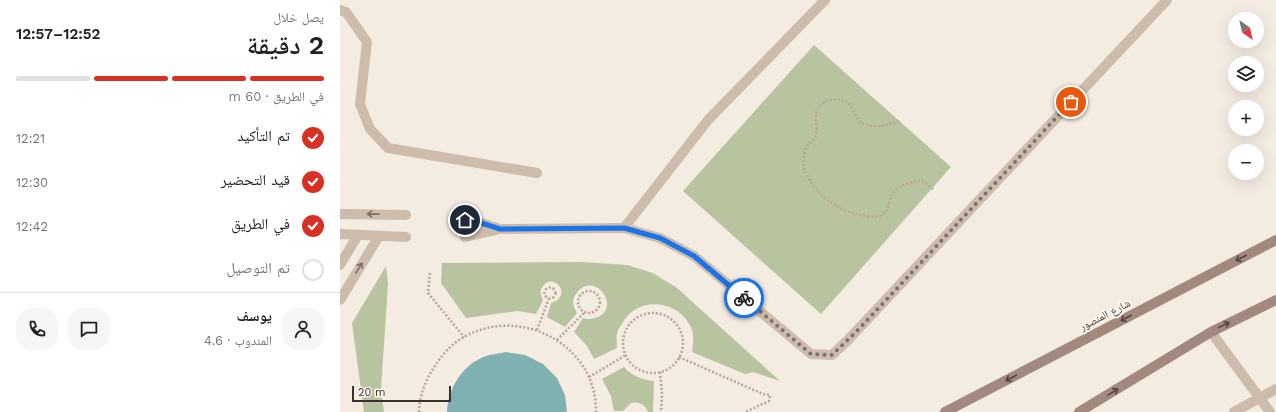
<!DOCTYPE html>
<html lang="ar">
<head>
<meta charset="utf-8">
<style>
  :root { --surface:#fff; --page:#f6f6f6; --text:#202124; --muted:#757577; --line:#e0e0e0; --accent:#d93025 }
  body { margin:0; font-family:"Work Sans","Noto Naskh Arabic",sans-serif; background:var(--page); color:var(--text); direction:rtl; height:100vh; display:flex; flex-direction:column; font-size:15px; white-space:nowrap }
  * { box-sizing:border-box; margin:0 }
  p { font-size:13px; color:var(--muted) }
  .icon { flex:none; width:22px; height:22px; fill:none; stroke:currentColor; stroke-width:2; stroke-linecap:round; stroke-linejoin:round }
  .map { position:relative; flex:1; overflow:hidden; direction:ltr }
  .details { display:flex; flex-direction:column; background:var(--surface); width:340px }
  .details>* { flex:none }
  .needle { width:26px; rotate:146deg }
  .controls { position:absolute; left:888px; top:12px; display:grid; gap:8px }
  .controls a { display:grid; place-items:center; width:36px; height:36px; border-radius:50%; background:var(--surface); box-shadow:0 4px 16px #0002; font-size:20px }
  .scale { position:absolute; left:12px; bottom:10px; width:99px; box-sizing:border-box; padding-left:4px; border:2px solid #3b302b; border-top:0; font-size:11px; line-height:14px; white-space:nowrap; color:#3b302b; -webkit-text-stroke:3px #fbf5ee; paint-order:stroke }
  .pin { position:absolute; display:grid; place-items:center; width:34px; height:34px; color:#fff; margin:-17px; border:2px solid #fff; border-radius:50%; box-shadow:0 1px 4px #0007 }
  .courier { position:absolute; display:grid; place-items:center; width:40px; height:40px; margin:-20px; border:3px solid #1a73e8; border-radius:50%; background:#fff; color:#222; box-shadow:0 1px 5px #0007 }
  .overview em { font-style:normal; font-weight:600 }
  .overview div { display:flex; flex-direction:column-reverse }
  .overview { display:flex; align-items:center; justify-content:space-between; height:68px; padding:0 16px }
  h1 { font-size:26px; font-weight:600; line-height:30px }
  .bar { display:grid; grid-template-columns:repeat(4,1fr); gap:6px 4px; align-content:center; height:48px; padding:0 16px }
  .bar i { height:5px; border-radius:3px; background:var(--line) }
  .bar .active { background:var(--accent) }
  .bar p { grid-column:span 4 }
  .line { display:flex; align-items:center; gap:10px; padding:0 16px; border-top:1px solid var(--line) }
  .line div { flex:1 }
  .round { display:grid; place-items:center; flex:none; width:42px; height:42px; border-radius:16px; background:var(--page) }
  ol { padding:0 16px; list-style:none }
  li { display:flex; align-items:center; gap:12px; height:44px }
  li p { margin-inline-start:auto }
  li .icon { padding:4px; border-radius:50%; background:var(--accent); color:#fff; stroke-width:4 }
  li:last-child { color:var(--muted) }
  li i { width:22px; height:22px; border:2px solid var(--line); border-radius:50% }
  main { display:flex; flex:1; min-height:0 }
  .map>svg:first-child { display:block }
  .green { fill:#b8c4a0 }
  .water { fill:#7fb0b2 }
  .lines { fill:none; stroke-linecap:round; stroke-linejoin:round }
  .path { stroke:#b9a596; stroke-width:2.5; stroke-dasharray:2 2; stroke-linecap:butt }
  .lane { stroke:#cdbbac; stroke-width:10 }
  .secondary { stroke:#a18a7d; stroke-width:10 }
  .oneway { stroke:#7d6f65 }
  .oneway2 { stroke:#544640 }
  .done { stroke:#7c716b; stroke-width:4; stroke-dasharray:0 7.2 }
  .route { stroke:#1a73e8; stroke-width:5 }
  .labels { text-anchor:middle; dominant-baseline:central; stroke-width:4; stroke-linejoin:round; paint-order:stroke }
  .street-label { font-size:11px; fill:#3b302b; stroke:#fbf5ee }
</style>
</head>
<body>
<main>
<div class="map">
<svg width="936" height="412" viewBox="0 0 936 412">
  <rect width="100%" height="100%" fill="#f4ebe1"/>
  <!-- green -->
  <g class="green">
    <polygon points="474,45 611,167 481,314 343,191"/>
    <path d="M242 262 287 265 313 273 337 288 440 381 413 372 405 374 352 352C353 345 354 337 352 330 341 300 299 295 283 322 281 325 278 329 277 333 276 338 277 343 277 348L254 359 247 346 234 332 243 318C249 320 252 319 258 317 282 306 253 269 236 294 231 301 233 306 237 313L225 327 207 317 211 303C233 296 215 273 204 285 199 290 200 294 203 300L196 314 178 311 126 318 101 283 102 263Z"/>
    <polygon points="46,266 48,284 41,389 44,412 24,412 12,323"/>
    <path d="M284 367C292 376 302 380 314 381L313 412H308C305 404 299 402 291 403L283 411H274L271 396 262 379Z"/>
  </g>
  <!-- water -->
  <path class="water" d="M165 352 185 355 203 364 217 378 225 395 227 412H107C108 388 123 364 146 356 152 354 159 354 165 352Z"/>
  <g class="lines">
    <!-- path -->
    <g class="path">
      <path d="M559 121C544 126 536 129 521 123 517 118 514 110 510 105 501 94 478 100 476 114 475 120 478 129 476 135 475 139 470 142 468 145 464 151 462 165 465 171 476 195 496 210 521 215 526 216 534 218 539 216 550 213 548 200 553 193 557 187 576 178 583 182 586 183 589 186 593 189"/>
      <polyline points="90,273 88,293 124,337"/>
      <circle cx="210" cy="293" r="5.5"/>
      <circle cx="249" cy="302" r="11"/>
      <circle cx="313" cy="343" r="30"/>
      <polyline points="197,330 209,298"/>
      <polyline points="217,340 245,312"/>
      <polyline points="339,357 423,394 430,395 429,401 405,412"/>
      <polyline points="320,372 322,394 321,412"/>
      <polyline points="249,377 286,355"/>
      <path d="M79 412C79 398 85 381 93 369 101 356 111 344 124 337 181 305 257 345 256 412"/>
    </g>
    <!-- lane -->
    <g class="lane">
      <polyline points="0,10 6,12 27,42 20,104 30,129 48,148 197,173"/>
      <polyline points="0,214 66,215"/>
      <polyline points="125,220 135,221 160,229"/>
      <polyline points="284,228 368,120 485,0"/>
      <polyline points="0,234 66,237"/>
      <polyline points="125,237 160,229 284,228 320,238 354,256 471,354 492,355 507,341 827,0"/>
      <polyline points="0,265 18,235"/>
      <polyline points="0,300 39,236"/>
      <polyline points="871,332 930,412"/>
      <polyline points="894,412 936,389"/>
    </g>
    <!-- secondary -->
    <g class="secondary">
      <polyline points="605,412 936,240"/>
      <polyline points="739,412 871,332 936,300"/>
    </g>
  </g>
  <!-- one-way arrows -->
  <defs><path id="oneway-shaft" d="M-6 0H5M1.5-3L5.5 0L1.5 3" fill="none" stroke-width="1.6" stroke-linecap="round" stroke-linejoin="round"/></defs>
  <g class="oneway">
    <use href="#oneway-shaft" transform="translate(33 214) rotate(-179)"/>
    <use href="#oneway-shaft" transform="translate(19 268) rotate(-59)"/>
  </g>
  <g class="oneway2">
    <use href="#oneway-shaft" transform="translate(901 258) rotate(153)"/>
    <use href="#oneway-shaft" transform="translate(786 318) rotate(153)"/>
    <use href="#oneway-shaft" transform="translate(884 325) rotate(-26)"/>
    <use href="#oneway-shaft" transform="translate(671 378) rotate(153)"/>
    <use href="#oneway-shaft" transform="translate(773 392) rotate(-31)"/>
  </g>
  <g class="lines">
    <!-- done -->
    <polyline class="done" points="404,298 471,354 492,355 518,330 731,102"/>
    <!-- route -->
    <polyline class="route" points="125,220 135,221 160,229 284,228 320,238 354,256 404,298"/>
  </g>
  <g class="labels">
    <!-- street labels -->
    <g class="street-label">
      <text transform="translate(765 315) rotate(-27)">شارع المنصور</text>
    </g>
  </g>
</svg>
<div class="controls">
<a><svg class="needle" viewBox="-14 -14 28 28"><path d="M0-13l5 13h-10z" fill="#e53935"/><path d="M0 13l5-13h-10z" fill="#757577"/></svg></a>
<a><svg class="icon" aria-label="layers" viewBox="0 0 24 24"><path d="M12 4l9 5-9 5-9-5zM3 14l9 5 9-5"/></svg></a>
<a>+</a>
<a>−</a>
</div>
<div class="scale">20 m</div>
<div class="pin" style="left:731px;top:102px;background:#ea580c"><svg class="icon" aria-label="bag" viewBox="0 0 24 24"><path d="M5 8h14l-1 12H6zM9 8a3 3 0 0 1 6 0"/></svg></div>
<div class="pin" style="left:125px;top:220px;background:#1f2937"><svg class="icon" aria-label="home" viewBox="0 0 24 24"><path d="M3 11l9-7 9 7M6 9v11h12V9"/></svg></div>
<div class="courier" style="left:404px;top:298px"><svg class="icon" aria-label="bike" viewBox="0 0 24 24"><circle cx="6" cy="16" r="4"/><circle cx="18" cy="16" r="4"/><path d="M6 16l4-8h5l3 8M10 8l3 8H6M13 5h3"/></svg></div>
</div>
<section class="details">
<div class="overview"><div><h1>2 دقيقة</h1><p>يصل خلال</p></div><em>12:52–12:57</em></div>
<div class="bar"><i class="active"></i><i class="active"></i><i class="active"></i><i></i><p>في الطريق · 60 m</p></div>
<ol>
<li><svg class="icon" aria-label="check" viewBox="0 0 24 24"><path d="M5 12l5 5 9-10"/></svg>تم التأكيد<p>12:21</p></li>
<li><svg class="icon" aria-label="check" viewBox="0 0 24 24"><path d="M5 12l5 5 9-10"/></svg>قيد التحضير<p>12:30</p></li>
<li><svg class="icon" aria-label="check" viewBox="0 0 24 24"><path d="M5 12l5 5 9-10"/></svg>في الطريق<p>12:42</p></li>
<li><i></i>تم التوصيل</li>
</ol>
<div class="line" style="height:72px"><a class="round"><svg class="icon" aria-label="person" viewBox="0 0 24 24"><circle cx="12" cy="8" r="4"/><path d="M4 21q1-7 8-7t8 7"/></svg></a><div><b>يوسف</b><p>المندوب · 4.6</p></div><a class="round"><svg class="icon" aria-label="chat" viewBox="0 0 24 24"><path d="M4 5h16v11H9l-5 4z"/></svg></a><a class="round"><svg class="icon" aria-label="phone" viewBox="0 0 24 24"><path d="M5 4h4l2 5-3 2q2 4 5 5l2-3 5 2v4C11 20 4 13 5 4z"/></svg></a></div>
</section>
</main>
</body>
</html>
